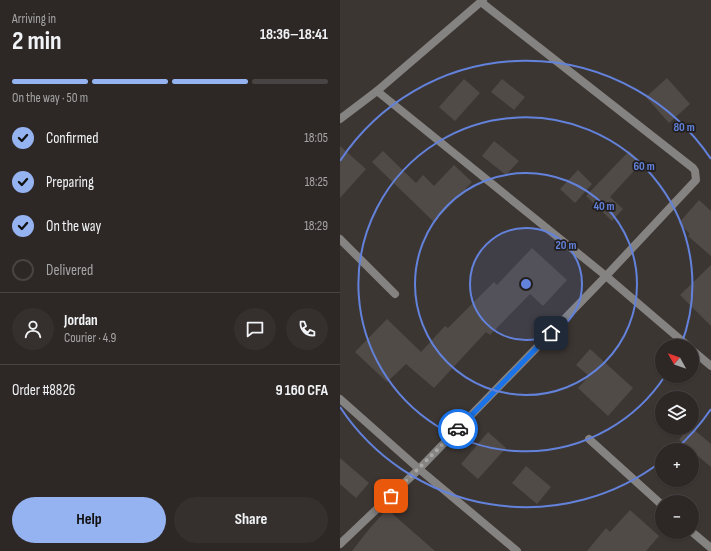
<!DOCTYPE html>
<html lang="en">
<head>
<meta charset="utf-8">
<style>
  :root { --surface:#2d2826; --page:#35302e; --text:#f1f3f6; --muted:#a7a6a7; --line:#484443; --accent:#95b2f1 }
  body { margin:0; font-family:"Sofia Sans Condensed",sans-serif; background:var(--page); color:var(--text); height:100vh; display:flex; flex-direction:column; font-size:15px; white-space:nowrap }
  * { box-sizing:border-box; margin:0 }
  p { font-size:13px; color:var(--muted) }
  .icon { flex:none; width:22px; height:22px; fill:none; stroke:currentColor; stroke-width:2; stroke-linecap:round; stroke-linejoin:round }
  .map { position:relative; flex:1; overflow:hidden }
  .drawer { display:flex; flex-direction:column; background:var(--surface); width:340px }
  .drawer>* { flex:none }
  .needle { width:26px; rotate:310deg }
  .tools { position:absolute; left:315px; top:339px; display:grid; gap:8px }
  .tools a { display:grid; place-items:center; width:44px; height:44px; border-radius:50%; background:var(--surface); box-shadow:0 1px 3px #0004,0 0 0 1px var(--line); font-size:20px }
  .pin { position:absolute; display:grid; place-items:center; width:34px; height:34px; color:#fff; margin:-17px; border-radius:8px; box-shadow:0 2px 6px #0006 }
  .courier { position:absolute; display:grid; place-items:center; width:40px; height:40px; margin:-20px; border:3px solid #1a73e8; border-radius:50%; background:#fff; color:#222; box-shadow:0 1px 5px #0007 }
  .head em { font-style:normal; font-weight:700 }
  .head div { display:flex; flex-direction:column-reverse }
  .head { display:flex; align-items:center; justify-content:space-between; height:68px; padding:0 12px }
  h1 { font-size:26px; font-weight:700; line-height:30px }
  .bar { display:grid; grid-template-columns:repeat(4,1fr); gap:6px 4px; align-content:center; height:48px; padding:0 12px }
  .bar i { height:5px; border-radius:3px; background:var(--line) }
  .bar .selected { background:var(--accent) }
  .bar p { grid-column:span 4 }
  .line { display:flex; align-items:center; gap:10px; padding:0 12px; border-top:1px solid var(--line) }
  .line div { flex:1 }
  .round { display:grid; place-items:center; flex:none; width:42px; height:42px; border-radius:21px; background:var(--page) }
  ol { padding:0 12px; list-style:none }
  li { display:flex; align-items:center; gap:12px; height:44px }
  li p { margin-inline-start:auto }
  li .icon { padding:4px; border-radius:50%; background:var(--accent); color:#111; stroke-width:4 }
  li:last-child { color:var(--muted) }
  li i { width:22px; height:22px; border:2px solid var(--line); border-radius:50% }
  .primary-button { display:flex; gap:8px; margin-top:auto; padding:8px 12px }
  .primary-button a { flex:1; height:46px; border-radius:24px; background:var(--accent); color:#111; font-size:16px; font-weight:700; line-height:46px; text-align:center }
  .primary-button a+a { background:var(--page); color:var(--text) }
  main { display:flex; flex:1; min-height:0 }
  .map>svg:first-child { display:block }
  .building { fill:#514b48 }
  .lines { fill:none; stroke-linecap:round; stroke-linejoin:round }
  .street { stroke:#858381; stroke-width:8 }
  .done { stroke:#aaa6a3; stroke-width:4; stroke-dasharray:0 7.2 }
  .route { stroke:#1a73e8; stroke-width:5 }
  .ring { fill:none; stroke:#6382db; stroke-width:2 }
  .centre { fill:#6382db; stroke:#211e1d; stroke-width:2 }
  .ring-label { font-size:12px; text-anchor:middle; font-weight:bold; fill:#6382db; stroke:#211e1d; stroke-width:3.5; stroke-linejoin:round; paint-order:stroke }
</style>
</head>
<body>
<main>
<section class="drawer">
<div class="head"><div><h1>2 min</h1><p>Arriving in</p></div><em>18:36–18:41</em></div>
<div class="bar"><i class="selected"></i><i class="selected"></i><i class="selected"></i><i></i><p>On the way · 50 m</p></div>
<ol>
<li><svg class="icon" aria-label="check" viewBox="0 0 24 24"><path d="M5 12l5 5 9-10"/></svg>Confirmed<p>18:05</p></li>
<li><svg class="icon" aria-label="check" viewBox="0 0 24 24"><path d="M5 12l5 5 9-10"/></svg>Preparing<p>18:25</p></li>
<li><svg class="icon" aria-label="check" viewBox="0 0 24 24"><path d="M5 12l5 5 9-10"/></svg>On the way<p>18:29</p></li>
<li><i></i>Delivered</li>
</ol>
<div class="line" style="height:72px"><a class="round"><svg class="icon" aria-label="person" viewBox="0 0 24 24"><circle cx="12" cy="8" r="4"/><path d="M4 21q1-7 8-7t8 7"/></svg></a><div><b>Jordan</b><p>Courier · 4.9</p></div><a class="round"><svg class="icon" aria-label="chat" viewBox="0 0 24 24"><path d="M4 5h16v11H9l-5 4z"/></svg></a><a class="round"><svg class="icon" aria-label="phone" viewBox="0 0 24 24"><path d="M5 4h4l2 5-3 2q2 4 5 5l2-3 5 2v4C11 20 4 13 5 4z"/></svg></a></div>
<div class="line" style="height:52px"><div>Order #8826</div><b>9 160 CFA</b></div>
<div class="primary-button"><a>Help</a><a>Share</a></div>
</section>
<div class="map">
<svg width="371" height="551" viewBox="0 0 371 551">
  <rect width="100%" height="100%" fill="#3c3633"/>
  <!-- building -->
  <g class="building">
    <polygon points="327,78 350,104 329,123 306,97"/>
    <polygon points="124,79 140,93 115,121 99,107"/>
    <polygon points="162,79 185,97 174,110 151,92"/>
    <polygon points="154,141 179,161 166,175 142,156"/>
    <polygon points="0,146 26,169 0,198"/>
    <polygon points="43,151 76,183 83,175 94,186 114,165 132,182 94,222 32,162"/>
    <polygon points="289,151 302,162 270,197 283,209 272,221 246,196"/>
    <polygon points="238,170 252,184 235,203 220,189"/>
    <polygon points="359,200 371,211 371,256 348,236 350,234 339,223"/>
    <polygon points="192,248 227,280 203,306 190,294 150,335 146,332 94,388 66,364 47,382 15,352 47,319 81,352 105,326 108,328 154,282 157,285"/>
    <polygon points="371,265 371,326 340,295"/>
    <polygon points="250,349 293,388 268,416 238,388 249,376 236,365"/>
    <polygon points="348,428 352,428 371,444 371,467 339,440"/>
    <polygon points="148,432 166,448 138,479 121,464"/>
    <polygon points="0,458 29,483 16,498 0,484"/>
    <polygon points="186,466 211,487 197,504 172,483"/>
    <polygon points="47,509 95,551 12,551 30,528"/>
    <polygon points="290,510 319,536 306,551 247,551 266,528 270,532"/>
  </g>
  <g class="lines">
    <!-- street -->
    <g class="street">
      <polyline points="37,91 266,276 348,346"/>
      <polyline points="0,119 37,91 143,0"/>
      <polyline points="0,239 55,294"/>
      <polyline points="352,350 371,366"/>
      <polyline points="0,399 79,469 177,551"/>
      <polyline points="249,439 322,505"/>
      <polyline points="352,532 371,548"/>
      <polyline points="0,544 79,469 266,276 356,180 355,171 353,168 141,2"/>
    </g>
  </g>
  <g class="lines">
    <!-- done -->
    <polyline class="done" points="51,496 118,429"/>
    <!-- route -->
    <polyline class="route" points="118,429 211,333"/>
  </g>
  <!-- distance rings -->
  <circle cx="186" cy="284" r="56" fill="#6382db" fill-opacity=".12"/>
  <g class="ring">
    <circle cx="186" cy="284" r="56"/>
    <circle cx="186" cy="284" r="111"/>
    <path d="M325 376A167 167 0 1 1 341 345"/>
    <path d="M371 409A223 223 0 0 1 335 450M322 461A223 223 0 0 1 0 407M0 161A223 223 0 0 1 371 159"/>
  </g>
  <circle cx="186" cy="284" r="6" class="centre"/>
  <g class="ring-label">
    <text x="344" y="131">80 m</text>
    <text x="304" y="170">60 m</text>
    <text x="264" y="210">40 m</text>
    <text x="226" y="249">20 m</text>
  </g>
</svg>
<div class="tools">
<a><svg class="needle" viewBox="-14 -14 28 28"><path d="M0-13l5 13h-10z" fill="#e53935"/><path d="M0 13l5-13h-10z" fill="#a7a6a7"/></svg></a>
<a><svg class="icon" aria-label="layers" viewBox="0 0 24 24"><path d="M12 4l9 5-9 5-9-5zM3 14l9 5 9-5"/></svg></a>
<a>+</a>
<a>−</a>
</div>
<div class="pin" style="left:51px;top:496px;background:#ea580c"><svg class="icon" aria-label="bag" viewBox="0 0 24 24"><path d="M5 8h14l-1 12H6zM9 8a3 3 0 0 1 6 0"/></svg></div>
<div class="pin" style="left:211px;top:333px;background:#1f2937"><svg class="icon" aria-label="home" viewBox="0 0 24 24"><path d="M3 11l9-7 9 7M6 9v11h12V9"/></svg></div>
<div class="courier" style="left:118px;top:429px"><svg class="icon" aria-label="car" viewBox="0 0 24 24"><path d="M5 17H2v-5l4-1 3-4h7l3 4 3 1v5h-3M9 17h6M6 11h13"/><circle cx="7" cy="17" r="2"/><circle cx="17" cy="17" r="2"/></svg></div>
</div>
</main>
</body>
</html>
